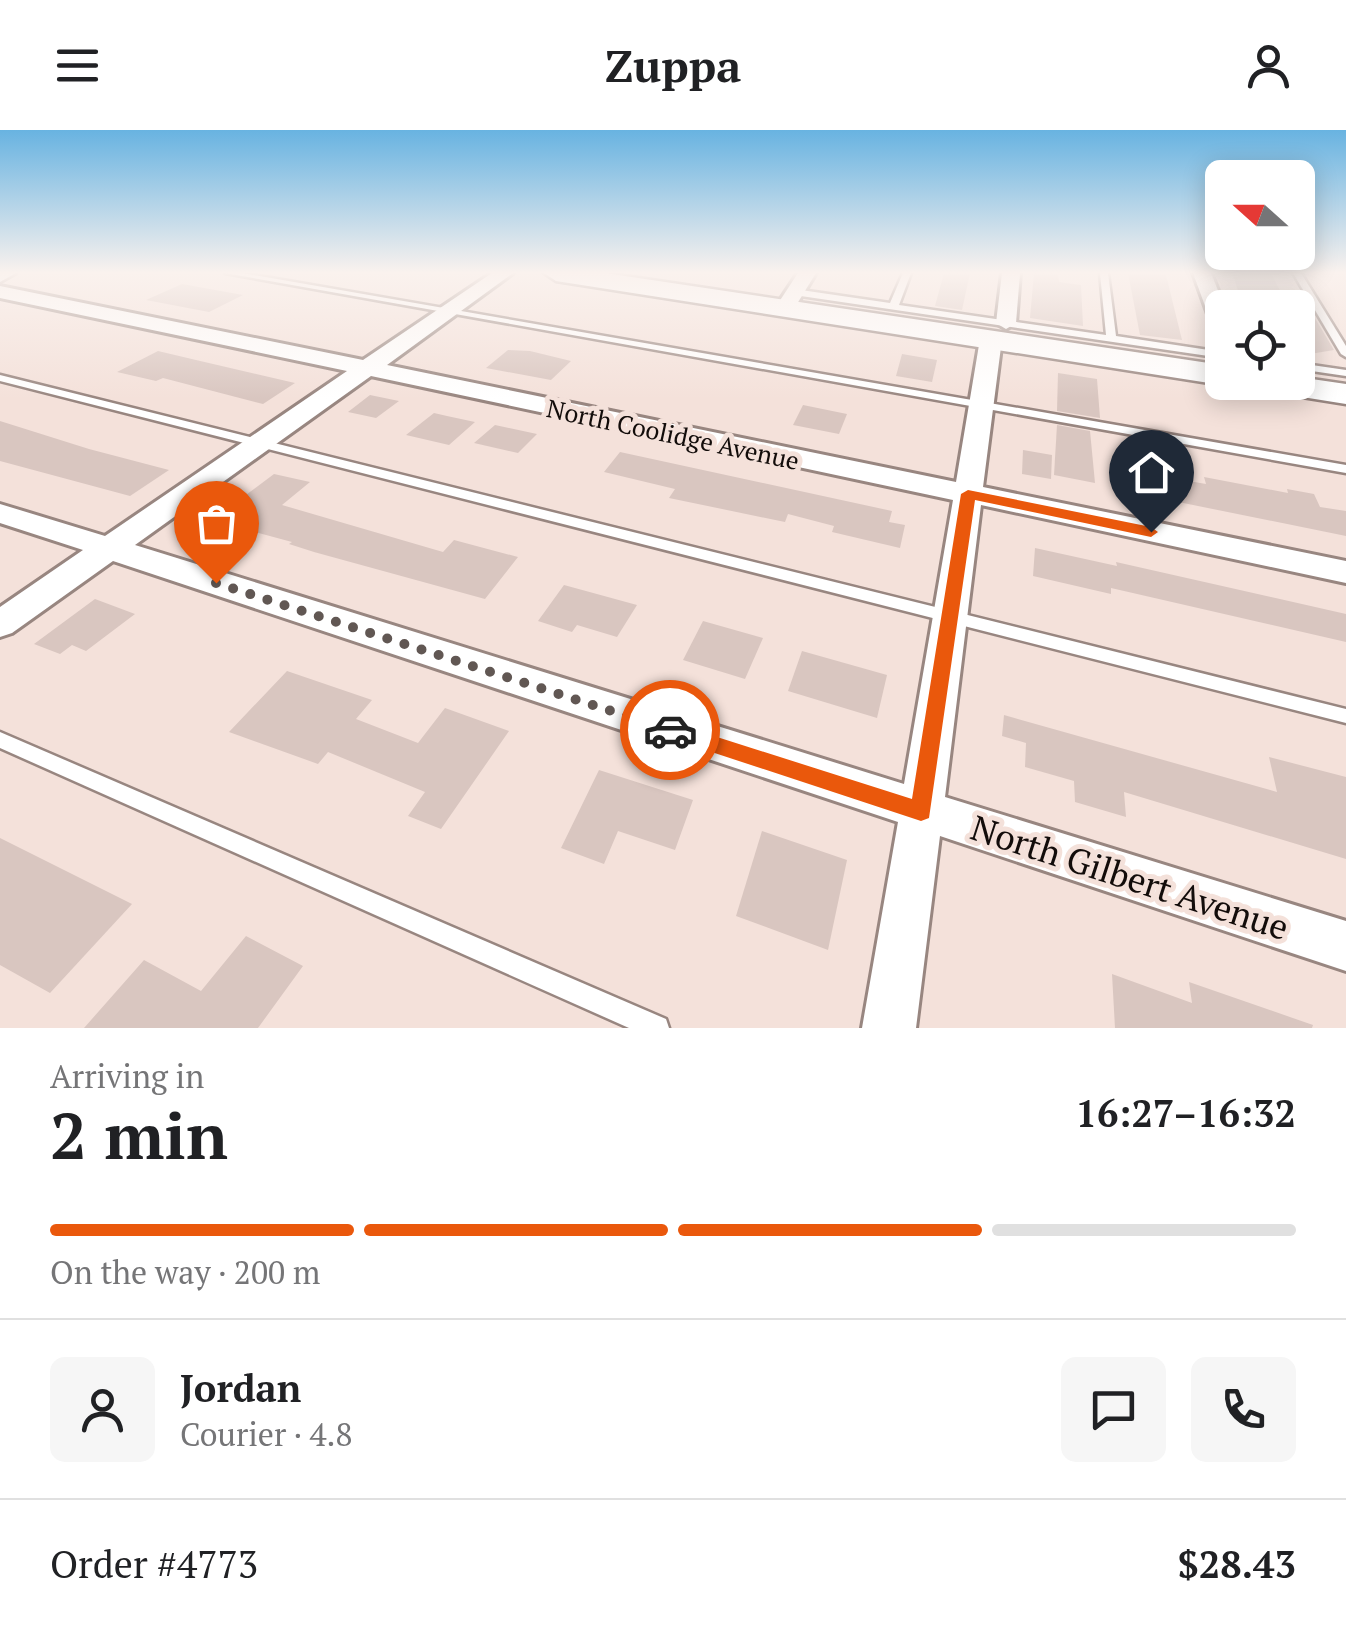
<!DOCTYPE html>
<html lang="en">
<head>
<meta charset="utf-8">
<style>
  :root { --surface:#fff; --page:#f6f6f6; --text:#202124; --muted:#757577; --line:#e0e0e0; --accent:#ea580c }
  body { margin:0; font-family:"PT Serif",serif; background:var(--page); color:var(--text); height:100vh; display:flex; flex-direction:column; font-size:38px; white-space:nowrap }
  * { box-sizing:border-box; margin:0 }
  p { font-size:32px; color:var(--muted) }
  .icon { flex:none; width:55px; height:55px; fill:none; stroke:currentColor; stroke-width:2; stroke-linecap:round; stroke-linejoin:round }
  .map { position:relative; height:898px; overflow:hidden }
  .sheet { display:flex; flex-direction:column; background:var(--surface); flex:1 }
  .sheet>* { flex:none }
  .needle { width:65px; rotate:291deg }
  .tools { position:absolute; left:1205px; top:30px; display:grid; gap:20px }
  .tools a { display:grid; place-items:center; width:110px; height:110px; border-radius:15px; background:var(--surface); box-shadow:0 5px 25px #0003; font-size:50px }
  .pin { position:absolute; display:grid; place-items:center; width:85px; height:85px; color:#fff; margin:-102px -42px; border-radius:50% 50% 50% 0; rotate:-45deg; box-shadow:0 0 10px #0007 }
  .pin .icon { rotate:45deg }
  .courier { position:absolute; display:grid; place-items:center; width:100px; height:100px; margin:-50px; border:8px solid #ea580c; border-radius:50%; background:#fff; color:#222; box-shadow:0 2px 12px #0007 }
  .head em { font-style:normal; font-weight:700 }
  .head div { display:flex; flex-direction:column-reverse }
  .head { display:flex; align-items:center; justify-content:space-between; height:170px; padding:0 50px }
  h1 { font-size:65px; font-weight:700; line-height:75px }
  .bar { display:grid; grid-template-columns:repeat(4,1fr); gap:15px 10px; align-content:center; height:120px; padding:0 50px }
  .bar i { height:12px; border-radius:8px; background:var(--line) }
  .bar .active { background:var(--accent) }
  .bar p { grid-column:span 4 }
  .line { display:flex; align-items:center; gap:25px; padding:0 50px; border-top:2px solid var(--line) }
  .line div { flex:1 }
  .round { display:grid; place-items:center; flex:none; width:105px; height:105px; border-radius:15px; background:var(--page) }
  header { display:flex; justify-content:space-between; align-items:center; height:130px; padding:0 50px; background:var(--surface); font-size:45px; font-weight:700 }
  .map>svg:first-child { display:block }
  .building { fill:#d9c6c0 }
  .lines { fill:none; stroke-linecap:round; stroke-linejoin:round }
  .lane-casing { stroke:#988680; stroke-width:5 }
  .street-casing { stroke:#988680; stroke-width:6 }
  .secondary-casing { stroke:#988680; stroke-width:5 }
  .lane { fill:#fff; fill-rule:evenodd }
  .street { fill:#fff; fill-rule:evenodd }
  .secondary { fill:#fff; fill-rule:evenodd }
  .route { fill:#ea580c }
  .done { stroke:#615753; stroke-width:10; stroke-dasharray:0 18 }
  .labels { text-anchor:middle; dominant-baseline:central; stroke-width:10; stroke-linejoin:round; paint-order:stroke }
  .far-street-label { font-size:25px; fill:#120c0a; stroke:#f4e1da }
  .near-street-label { font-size:35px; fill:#120c0a; stroke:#f4e1da }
</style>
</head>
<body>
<header><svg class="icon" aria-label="menu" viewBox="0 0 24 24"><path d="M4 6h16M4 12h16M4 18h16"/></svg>Zuppa<svg class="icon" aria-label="person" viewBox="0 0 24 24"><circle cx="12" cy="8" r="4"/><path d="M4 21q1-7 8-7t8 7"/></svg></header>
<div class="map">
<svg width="1346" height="898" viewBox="0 0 1346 898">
  <rect width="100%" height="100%" fill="#f4e1da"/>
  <!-- building -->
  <g class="building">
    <polygon points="944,143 970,143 962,180 935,176"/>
    <polygon points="1034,143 1058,143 1059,152 1081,155 1083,196 1030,188"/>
    <polygon points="1128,143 1166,145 1182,210 1140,205"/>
    <polygon points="1232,143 1271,143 1289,178 1244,178"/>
    <polygon points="182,154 243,165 209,182 146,170"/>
    <polygon points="1298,183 1313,185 1334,220 1298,226"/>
    <polygon points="508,220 530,221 571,231 551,250 486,238"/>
    <polygon points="158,221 196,230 295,253 263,274 163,248 156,251 117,242"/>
    <polygon points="902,224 937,230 932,252 896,246"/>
    <polygon points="1058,243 1097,249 1100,288 1057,281"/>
    <polygon points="370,265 399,271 376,288 348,282"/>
    <polygon points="803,275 847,284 839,304 793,295"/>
    <polygon points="434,283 447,286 475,292 449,315 406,305"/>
    <polygon points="0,291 89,319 169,340 130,366 0,331"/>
    <polygon points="495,295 537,304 518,323 474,313"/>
    <polygon points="1057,295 1090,301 1095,353 1054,345"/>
    <polygon points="1023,320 1052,325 1051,349 1022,344"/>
    <polygon points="620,322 892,381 889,392 905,395 900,418 832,402 834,396 788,384 785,392 669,368 675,359 604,342"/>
    <polygon points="1120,339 1206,354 1204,347 1288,363 1287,359 1314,364 1320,377 1346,381 1346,406 1124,361"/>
    <polygon points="274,344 310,352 282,375 443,422 454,410 518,427 485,469 314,422 289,414 292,412 226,394 237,385 223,382"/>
    <polygon points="1035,418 1117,436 1116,432 1346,484 1346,512 1111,458 1111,464 1033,446"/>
    <polygon points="564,455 637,475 617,507 577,495 572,502 538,491"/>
    <polygon points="95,469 135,484 86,521 72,515 60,524 34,514"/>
    <polygon points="703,491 763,508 745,549 683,530"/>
    <polygon points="802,521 887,545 877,588 788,561"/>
    <polygon points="287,541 372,570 356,589 418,613 445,578 509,601 441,699 408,686 425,662 328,622 318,634 229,602"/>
    <polygon points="1004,585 1277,662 1269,627 1346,647 1346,729 1124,662 1126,687 1075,672 1074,651 1025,637 1026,613 1002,606"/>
    <polygon points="599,640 693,670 675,720 618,701 604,734 561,718"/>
    <polygon points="762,701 847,730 828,820 736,786"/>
    <polygon points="0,708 132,774 50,863 0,835"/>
    <polygon points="246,806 303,836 258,898 84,898 144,830 201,861"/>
    <polygon points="1112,844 1192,873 1189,852 1313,895 1312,898 1115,898"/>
  </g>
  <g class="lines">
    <defs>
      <g id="lane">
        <polygon points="225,143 242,143 1346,335 1346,343"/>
        <polygon points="903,143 911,143 899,175 1106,205 1100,143 1108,143 1116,206 1222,222 1222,228 794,165 790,162 794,159 890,173"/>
        <polygon points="1293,143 1301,143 1346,216 1346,227 1341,224"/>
        <polygon points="1298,233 1346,240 1346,246 1298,239"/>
        <polygon points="0,245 1346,579 1346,593 0,251"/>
        <polygon points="0,602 666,889 669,898 629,898 0,618"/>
      </g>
      <g id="street">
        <path d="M492 143H513L387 235 956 352 980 209 991 203 1002 209 983 357 1346 431V453L981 375 945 667 1346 791V841L940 706 916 898H862L898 692 113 431 12 503 0 507V477L83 420 0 393V374L105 406 347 241 0 168V156L363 230ZM371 246 953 370 904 654 135 415Z"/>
        <polygon points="798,143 816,143 792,182 778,182 775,178"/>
        <polygon points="1002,143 1020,143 1016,193 1006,199 996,193"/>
        <polygon points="1193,143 1211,143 1225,178 1222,201 1212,195"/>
      </g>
      <g id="secondary">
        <polygon points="0,143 16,143 0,152"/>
        <polygon points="544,143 605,143 1222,235 1222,252 1230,252 1222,255 556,151"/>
        <polygon points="1298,247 1346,254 1346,274 1271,262 1260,259 1255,252 1298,252"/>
      </g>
    </defs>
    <!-- lane casing -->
    <use href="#lane" class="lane-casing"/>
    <!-- street casing -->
    <use href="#street" class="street-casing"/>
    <!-- secondary casing -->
    <use href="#secondary" class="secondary-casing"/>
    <!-- lane -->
    <use href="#lane" class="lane"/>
    <!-- street -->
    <use href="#street" class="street"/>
    <!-- secondary -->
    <use href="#secondary" class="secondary"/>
  </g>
  <!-- sky -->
  <linearGradient id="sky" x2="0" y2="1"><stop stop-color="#68b3e1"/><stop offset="0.53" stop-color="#faf2ee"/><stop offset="1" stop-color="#faf2ee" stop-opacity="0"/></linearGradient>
  <rect width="1346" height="269" fill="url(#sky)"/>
  <!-- route -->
  <polygon class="route" points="968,360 1151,397 1158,402 1151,407 975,370 929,688 921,691 663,606 660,600 670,592 912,669 961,364"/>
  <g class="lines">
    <!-- done -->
    <polyline class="done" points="216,453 670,600"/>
  </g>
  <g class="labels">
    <!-- far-street labels -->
    <g class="far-street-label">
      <text transform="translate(673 304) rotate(12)">North Coolidge Avenue</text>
    </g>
    <!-- near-street labels -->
    <g class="near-street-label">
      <text transform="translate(1130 747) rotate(18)">North Gilbert Avenue</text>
    </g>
  </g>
</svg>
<div class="tools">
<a><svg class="needle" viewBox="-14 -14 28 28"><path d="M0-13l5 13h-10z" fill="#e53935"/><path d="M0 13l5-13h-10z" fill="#757577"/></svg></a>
<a><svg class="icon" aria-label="locate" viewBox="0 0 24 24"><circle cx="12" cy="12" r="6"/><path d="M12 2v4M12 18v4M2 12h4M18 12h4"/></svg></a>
</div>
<div class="pin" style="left:216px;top:453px;background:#ea580c"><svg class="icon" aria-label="bag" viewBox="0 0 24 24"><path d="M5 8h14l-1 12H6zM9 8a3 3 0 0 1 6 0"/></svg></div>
<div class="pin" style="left:1151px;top:402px;background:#1f2937"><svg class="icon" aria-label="home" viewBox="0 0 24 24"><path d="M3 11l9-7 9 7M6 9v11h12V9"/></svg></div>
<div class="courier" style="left:670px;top:600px"><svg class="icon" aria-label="car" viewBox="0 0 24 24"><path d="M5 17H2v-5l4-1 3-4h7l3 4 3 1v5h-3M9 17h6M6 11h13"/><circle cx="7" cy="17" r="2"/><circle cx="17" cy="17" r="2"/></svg></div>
</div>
<section class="sheet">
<div class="head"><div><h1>2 min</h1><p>Arriving in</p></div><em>16:27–16:32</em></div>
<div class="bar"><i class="active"></i><i class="active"></i><i class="active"></i><i></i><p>On the way · 200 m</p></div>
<div class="line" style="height:180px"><a class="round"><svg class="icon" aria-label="person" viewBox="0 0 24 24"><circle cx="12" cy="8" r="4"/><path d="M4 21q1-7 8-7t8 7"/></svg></a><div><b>Jordan</b><p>Courier · 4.8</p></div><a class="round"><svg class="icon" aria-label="chat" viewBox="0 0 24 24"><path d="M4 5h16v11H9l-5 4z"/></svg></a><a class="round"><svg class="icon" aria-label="phone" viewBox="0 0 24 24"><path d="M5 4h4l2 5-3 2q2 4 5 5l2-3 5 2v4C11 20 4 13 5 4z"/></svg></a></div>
<div class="line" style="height:130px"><div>Order #4773</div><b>$28.43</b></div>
</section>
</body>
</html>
